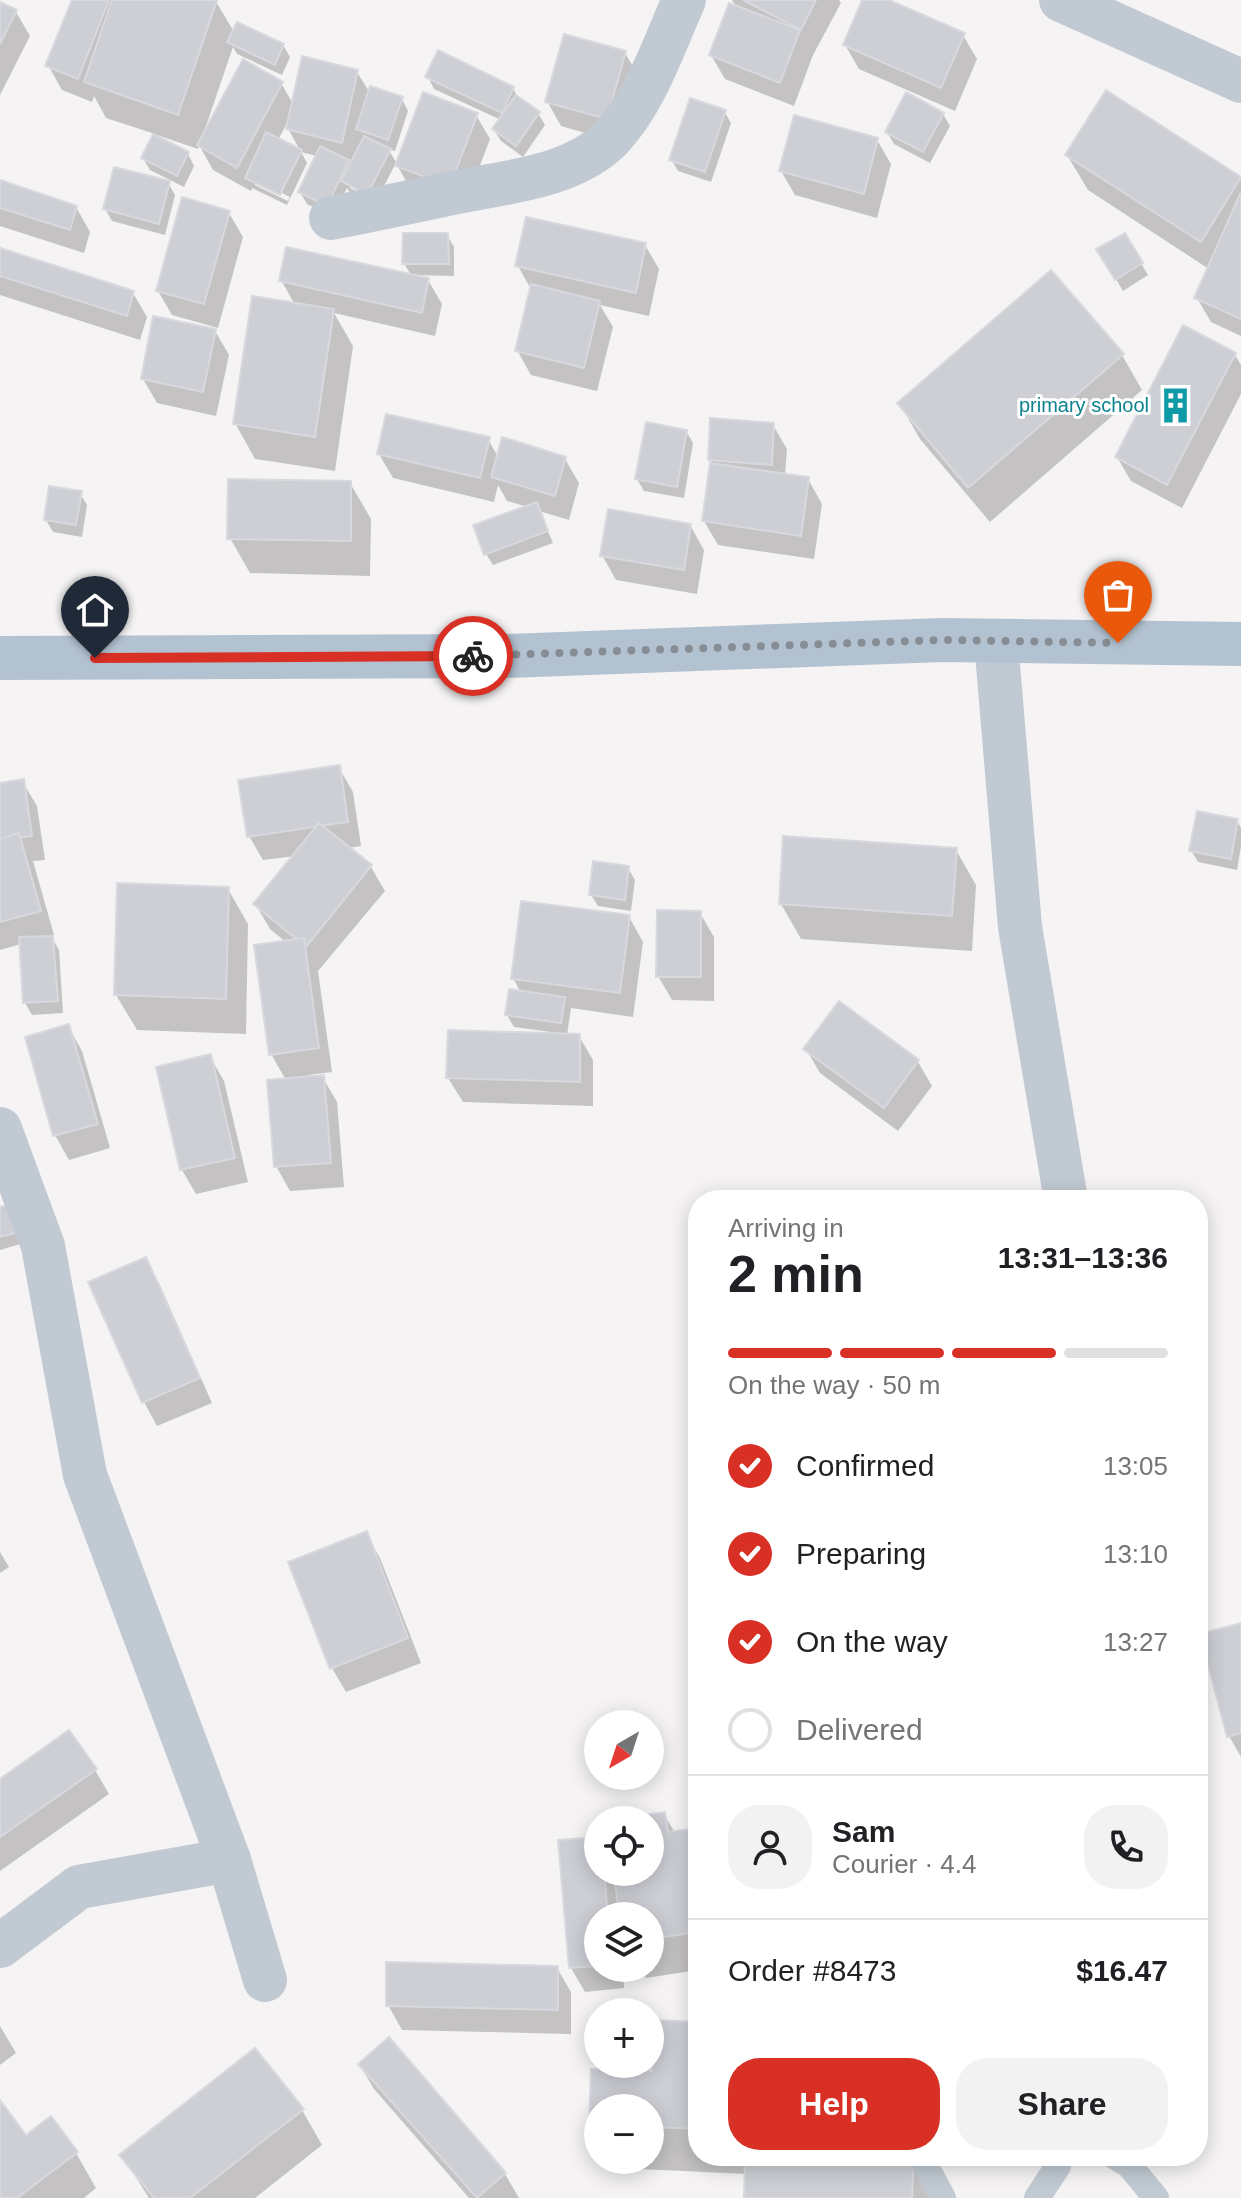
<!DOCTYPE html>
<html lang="en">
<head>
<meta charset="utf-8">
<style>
  :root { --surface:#fff; --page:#f2f2f2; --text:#202124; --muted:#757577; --line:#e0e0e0; --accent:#d93025 }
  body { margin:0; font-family:Arial,sans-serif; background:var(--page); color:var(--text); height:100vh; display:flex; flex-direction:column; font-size:30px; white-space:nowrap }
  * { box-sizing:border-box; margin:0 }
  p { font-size:26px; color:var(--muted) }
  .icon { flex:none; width:44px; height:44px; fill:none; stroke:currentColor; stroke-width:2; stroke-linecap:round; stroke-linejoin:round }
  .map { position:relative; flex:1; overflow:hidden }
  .details { position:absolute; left:688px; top:1190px; width:520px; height:976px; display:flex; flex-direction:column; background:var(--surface); border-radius:32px; box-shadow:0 4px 20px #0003 }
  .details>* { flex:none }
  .needle { width:52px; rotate:219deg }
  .buttons { position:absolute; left:584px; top:1710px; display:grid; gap:16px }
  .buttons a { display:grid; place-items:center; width:80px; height:80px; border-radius:50%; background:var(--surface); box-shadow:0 4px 20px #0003; font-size:40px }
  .pin { position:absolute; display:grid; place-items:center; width:68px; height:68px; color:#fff; margin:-82px -34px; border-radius:50% 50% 50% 0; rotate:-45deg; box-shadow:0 0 8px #0007 }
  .pin .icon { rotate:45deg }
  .courier { position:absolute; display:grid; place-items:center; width:80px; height:80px; margin:-40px; border:6px solid #d93025; border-radius:50%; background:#fff; color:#222; box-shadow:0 2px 10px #0007 }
  .head em { font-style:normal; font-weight:700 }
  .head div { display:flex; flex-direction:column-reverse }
  .head { display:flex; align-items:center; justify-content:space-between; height:136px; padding:0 40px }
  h1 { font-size:52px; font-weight:700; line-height:60px }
  .bar { display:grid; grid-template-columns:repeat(4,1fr); gap:12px 8px; align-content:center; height:96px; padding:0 40px }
  .bar i { height:10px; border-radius:6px; background:var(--line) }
  .bar .on { background:var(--accent) }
  .bar p { grid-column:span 4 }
  .line { display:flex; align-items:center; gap:20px; padding:0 40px; border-top:2px solid var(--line) }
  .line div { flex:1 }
  .round { display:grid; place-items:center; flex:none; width:84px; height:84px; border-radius:32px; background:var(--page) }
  ol { padding:0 40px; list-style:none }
  li { display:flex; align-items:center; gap:24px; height:88px }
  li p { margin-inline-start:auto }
  li .icon { padding:8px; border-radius:50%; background:var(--accent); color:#fff; stroke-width:4 }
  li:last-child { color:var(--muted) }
  li i { width:44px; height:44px; border:4px solid var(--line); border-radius:50% }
  .button { display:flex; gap:16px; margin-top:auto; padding:16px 40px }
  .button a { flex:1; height:92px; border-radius:32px; background:var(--accent); color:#fff; font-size:32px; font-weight:700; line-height:92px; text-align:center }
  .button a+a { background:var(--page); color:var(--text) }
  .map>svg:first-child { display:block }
  .shadow { fill:#0003; fill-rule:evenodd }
  .building { fill:#cdcfd5; stroke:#d7d9de; stroke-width:2 }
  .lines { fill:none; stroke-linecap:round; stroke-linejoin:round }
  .lane { stroke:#c1cad2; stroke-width:26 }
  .street { stroke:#c1cad2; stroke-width:44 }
  .primary { stroke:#b3c2d1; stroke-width:44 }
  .done { stroke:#868d94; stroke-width:8; stroke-dasharray:0 14.4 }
  .route { stroke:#d93025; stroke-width:10 }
  .labels { text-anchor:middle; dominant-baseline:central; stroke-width:6; stroke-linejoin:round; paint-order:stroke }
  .culture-label { font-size:20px; fill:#0d838f; stroke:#fff; text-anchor:end }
</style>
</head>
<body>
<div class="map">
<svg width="1241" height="2198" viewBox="0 0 1241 2198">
  <rect width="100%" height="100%" fill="#f5f3f3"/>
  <!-- shadow -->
  <g class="shadow">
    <path d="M74 0H215L234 32 283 45 290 57 282 75 237 54 233 47 204 132 206 133 281 83 293 104 357 72 370 93 402 99 408 111 395 151 388 149 398 165 476 115 490 139 463 210 411 190 396 163 374 205 350 193 347 188 333 217 307 204 300 192 317 156 301 152 307 163 287 205 252 188 251 191 213 170 199 145 198 149 157 135 156 137 188 154 194 166 184 187 150 170 143 158 155 134 106 118 94 96 92 102 62 90 48 65ZM286 125 301 152 278 140ZM255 180 290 197 288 201 255 185ZM350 184 375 201 350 188Z"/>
    <polygon points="732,0 839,0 841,3 813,55 794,106 725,79 711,55 737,8"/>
    <polygon points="864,0 884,0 963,35 977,59 955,111 859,69 845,45"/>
    <polygon points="0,4 16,12 30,36 0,95"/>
    <polygon points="625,53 639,77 620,143 561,126 547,101"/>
    <polygon points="428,77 513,88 519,100 538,113 545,125 523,157 501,141 494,130 501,120 434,89"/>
    <polygon points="1107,93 1241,180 1241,336 1211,322 1197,298 1209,269 1088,190 1067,155"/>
    <polygon points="724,111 731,123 711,182 678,171 671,159"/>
    <polygon points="943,114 950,126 930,163 894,144 887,132"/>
    <polygon points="877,140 891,164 877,218 795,195 781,171"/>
    <polygon points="0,182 76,207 90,232 84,253 0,226"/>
    <polygon points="168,183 175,195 165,235 112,221 105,209"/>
    <polygon points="229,213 243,237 218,328 172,315 158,291"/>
    <polygon points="447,235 454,247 454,276 414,275 428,280 442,304 435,336 334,313 353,346 335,471 255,459 235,423 295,305 281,280 412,277 404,263"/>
    <polygon points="1124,235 1148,275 1123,291 1099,250"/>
    <polygon points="645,245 659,269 649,316 600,305 613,327 597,391 531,375 517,350 532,291 518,266"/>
    <polygon points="0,250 133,293 147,317 140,340 0,295"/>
    <polygon points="215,331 229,355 216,416 157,403 143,379"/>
    <polygon points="1122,355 1142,390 990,522 920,439 900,404"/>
    <polygon points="1235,355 1241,365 1241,394 1182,508 1131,481 1117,457"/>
    <polygon points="773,425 787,449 785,476 808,479 822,504 814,559 718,545 704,521 712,464 710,460"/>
    <polygon points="686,431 693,443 684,498 644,491 637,479"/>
    <polygon points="488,439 498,457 565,459 579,483 569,520 539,511 553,543 493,565 486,554 528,507 507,501 498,485 494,502 393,478 379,454"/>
    <polygon points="350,483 371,519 370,576 250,573 230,538"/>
    <polygon points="80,493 87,505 82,537 53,532 46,520"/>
    <polygon points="690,525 704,550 697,594 616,580 602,555"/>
    <polygon points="339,768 353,792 361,846 348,848 371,867 385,891 318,971 332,1072 308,1075 308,1079 323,1078 337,1102 344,1187 290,1191 276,1166 286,1080 271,1054 287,943 270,929 256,905 295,856 263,860 249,836"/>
    <polygon points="22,781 37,806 45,860 33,861 54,935 51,936 59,950 63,1013 32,1015 25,1003 21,944 0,950 0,785"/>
    <polygon points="1237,821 1241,828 1241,846 1237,870 1198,862 1191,850"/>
    <polygon points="956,850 976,885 972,951 801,939 781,904"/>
    <polygon points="628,868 635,880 631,911 598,906 591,895"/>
    <polygon points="228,889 248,924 246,1034 137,1030 116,995"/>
    <polygon points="700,913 714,937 714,1001 672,1000 658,976"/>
    <polygon points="629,917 643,942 633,1017 571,1008 567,1035 579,1036 593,1060 593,1106 463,1102 448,1078 551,1035 551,1032 514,1027 507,1015 521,993 513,978"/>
    <polygon points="68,1026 82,1051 110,1148 69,1160 55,1135"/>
    <polygon points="806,1049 918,1062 932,1086 898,1131 820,1073"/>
    <polygon points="210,1057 224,1081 248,1182 196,1194 182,1170 159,1068"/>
    <polygon points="0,1209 24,1243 0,1250"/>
    <polygon points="145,1259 159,1283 212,1403 157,1426 144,1402"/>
    <polygon points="366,1534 380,1558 421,1663 346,1692 332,1668"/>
    <polygon points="0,1552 9,1567 0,1573"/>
    <polygon points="1241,1625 1241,1757 1229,1736"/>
    <polygon points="95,1770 109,1794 0,1871 0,1781"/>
    <polygon points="664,1814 675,1833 698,1832 698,1970 646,1978 641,1968 650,1968 650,1916 598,1916 598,1968 623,1968 624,1988 585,1992 571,1968 598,1839 598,1872 650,1872 650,1820 619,1820"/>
    <polygon points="557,1968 571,1992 571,2034 402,2030 388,2005"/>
    <polygon points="698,2024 698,2156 928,2156 939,2198 746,2198 747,2174 617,2168 612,2160 650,2160 650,2108 598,2108 598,2136 591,2124 593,2071 654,2073"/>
    <polygon points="0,2026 16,2053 0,2065"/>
    <polygon points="360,2065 505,2174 519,2198 469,2198 374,2089"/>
    <polygon points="0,2103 25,2137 76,2153 96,2188 84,2198 0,2198"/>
    <polygon points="302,2110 322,2145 255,2198 149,2198 122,2155"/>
  </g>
  <!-- building -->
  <g class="building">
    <polygon points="72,0 109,0 78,79 45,66"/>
    <polygon points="112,0 217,0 178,115 84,82"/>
    <polygon points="743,0 816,0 801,30"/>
    <polygon points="862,0 889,0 965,33 941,88 843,45"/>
    <polygon points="0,2 17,10 0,44"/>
    <polygon points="729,3 800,30 780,83 709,55"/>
    <polygon points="237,22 284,44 275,65 227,42"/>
    <polygon points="564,34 626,51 607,119 545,102"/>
    <polygon points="438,50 514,87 502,113 425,77"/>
    <polygon points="302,56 358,70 342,143 286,129"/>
    <polygon points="243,59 283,82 237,168 197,145"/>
    <polygon points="370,86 403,97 388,140 356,129"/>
    <polygon points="1106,90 1241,177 1201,242 1065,155"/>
    <polygon points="423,92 478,113 450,186 395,166"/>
    <polygon points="906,92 944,113 923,152 885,132"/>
    <polygon points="516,95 540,112 516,146 492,129"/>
    <polygon points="690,98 726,110 705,172 669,160"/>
    <polygon points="794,115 878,138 864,194 779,171"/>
    <polygon points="266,132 302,150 280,195 245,178"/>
    <polygon points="153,134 189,152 177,176 141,158"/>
    <polygon points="364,136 391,149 367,195 341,181"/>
    <polygon points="320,146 349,160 327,206 298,192"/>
    <polygon points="114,167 170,181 159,224 103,209"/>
    <polygon points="0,180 77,206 70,230 0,208"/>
    <polygon points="1240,194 1241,195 1241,319 1194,298"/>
    <polygon points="182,197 230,211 204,304 156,291"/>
    <polygon points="526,217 646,243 636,293 515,266"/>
    <polygon points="403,233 448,233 449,264 402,264"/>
    <polygon points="1125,233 1143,263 1115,280 1096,249"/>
    <polygon points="286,247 429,278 422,313 279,281"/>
    <polygon points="0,248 134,291 127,316 0,276"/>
    <polygon points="1051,270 1124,354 968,488 897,403"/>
    <polygon points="531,284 600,301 584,368 515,351"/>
    <polygon points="252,296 334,309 315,437 233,424"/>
    <polygon points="153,316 216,329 203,392 141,379"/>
    <polygon points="1183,325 1236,353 1167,485 1115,457"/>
    <polygon points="386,414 490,437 480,478 377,454"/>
    <polygon points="710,418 774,423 772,465 708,460"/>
    <polygon points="646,422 687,430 677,487 635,479"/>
    <polygon points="502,437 566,457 555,496 491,477"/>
    <polygon points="710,463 809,477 801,536 702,521"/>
    <polygon points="228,479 351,481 351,541 227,539"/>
    <polygon points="49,486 82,491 76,525 44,520"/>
    <polygon points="537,502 548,531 484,555 473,525"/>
    <polygon points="608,509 691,524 684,570 600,556"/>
    <polygon points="340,765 348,822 247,837 238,780"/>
    <polygon points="24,779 32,836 0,840 0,783"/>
    <polygon points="1197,811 1238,819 1231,859 1189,851"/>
    <polygon points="319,823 372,865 306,947 253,904"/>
    <polygon points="19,833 41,911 0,922 0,839"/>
    <polygon points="783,836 957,848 952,916 779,904"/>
    <polygon points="593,861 629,866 625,900 589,895"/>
    <polygon points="117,883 229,887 226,999 114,995"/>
    <polygon points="521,901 630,915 620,993 511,979"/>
    <polygon points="657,910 701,911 701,977 656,977"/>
    <polygon points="53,936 58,1001 23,1003 19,937"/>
    <polygon points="304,938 319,1048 269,1055 254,945"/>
    <polygon points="509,989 565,997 561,1023 505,1015"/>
    <polygon points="839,1001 919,1060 884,1108 803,1049"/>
    <polygon points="69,1024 98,1124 53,1136 25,1037"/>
    <polygon points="448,1030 580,1034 580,1082 446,1078"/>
    <polygon points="211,1054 235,1158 180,1170 156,1067"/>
    <polygon points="324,1075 331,1163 274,1167 267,1080"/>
    <polygon points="11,1204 19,1232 0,1237 0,1207"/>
    <polygon points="146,1257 200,1378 142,1403 88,1282"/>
    <polygon points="367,1531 408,1638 330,1669 288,1562"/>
    <polygon points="1241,1623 1241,1733 1227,1737 1200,1634"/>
    <polygon points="69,1730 97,1769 0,1837 0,1779"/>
    <polygon points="665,1812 668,1832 698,1828 698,1932 650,1939 650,1916 620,1916 613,1872 650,1872 650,1820 605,1820"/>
    <polygon points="598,1837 598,1872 604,1872 608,1916 598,1916 598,1966 569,1968 558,1840"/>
    <polygon points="386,1962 558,1966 558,2010 386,2006"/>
    <polygon points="654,2020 698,2022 698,2129 650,2127 650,2108 598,2108 598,2125 589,2124 591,2069 652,2071"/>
    <polygon points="389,2037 506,2173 477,2198 358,2064"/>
    <polygon points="255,2048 304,2109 190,2198 154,2198 119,2155"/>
    <polygon points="0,2100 26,2135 51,2116 78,2152 17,2198 0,2198"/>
    <polygon points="745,2156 914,2156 912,2198 744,2198"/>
  </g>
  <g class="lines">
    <!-- lane -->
    <g class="lane">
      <polyline points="924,2156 923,2161 943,2198"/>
      <polyline points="1114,2156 1129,2165 1156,2198"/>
      <polyline points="1037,2198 1058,2166 1056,2156"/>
    </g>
    <!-- street -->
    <g class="street">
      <polyline points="1061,0 1241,81"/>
      <path d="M331 218C373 210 415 201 457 192 506 182 572 177 610 139 646 101 663 47 684 0"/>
      <polyline points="996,641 1020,927 1066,1200"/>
      <polyline points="0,1129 43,1246 85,1475 229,1860 265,1980"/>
      <polyline points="0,1946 79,1887 229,1860"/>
    </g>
    <!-- primary -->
    <polyline class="primary" points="0,658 508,656 942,640 1241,644"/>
  </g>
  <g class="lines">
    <!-- done -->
    <polyline class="done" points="473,656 942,640 1118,643"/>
    <!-- route -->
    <polyline class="route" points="95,658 473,656"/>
  </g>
  <!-- icons -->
  <defs>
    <symbol id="building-bare" viewBox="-9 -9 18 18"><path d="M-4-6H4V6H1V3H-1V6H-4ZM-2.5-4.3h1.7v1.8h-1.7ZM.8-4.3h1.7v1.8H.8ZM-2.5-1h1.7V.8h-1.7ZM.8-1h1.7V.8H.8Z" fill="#0f9aa8" stroke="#fff" stroke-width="2.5" paint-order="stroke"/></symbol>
  </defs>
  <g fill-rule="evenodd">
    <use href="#building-bare" x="1150" y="380" width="51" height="51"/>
  </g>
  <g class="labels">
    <!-- culture labels -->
    <g class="culture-label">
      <text x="1149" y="405">primary school</text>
    </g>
  </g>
</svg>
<div class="buttons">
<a><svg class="needle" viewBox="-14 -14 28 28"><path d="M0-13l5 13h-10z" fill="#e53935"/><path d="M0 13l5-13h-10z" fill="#757577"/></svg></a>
<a><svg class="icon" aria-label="locate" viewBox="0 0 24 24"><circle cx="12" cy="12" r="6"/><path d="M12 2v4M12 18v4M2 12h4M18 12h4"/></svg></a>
<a><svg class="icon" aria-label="layers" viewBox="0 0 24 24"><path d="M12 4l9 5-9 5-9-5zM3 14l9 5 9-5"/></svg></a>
<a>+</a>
<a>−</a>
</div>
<div class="pin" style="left:1118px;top:643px;background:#ea580c"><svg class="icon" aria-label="bag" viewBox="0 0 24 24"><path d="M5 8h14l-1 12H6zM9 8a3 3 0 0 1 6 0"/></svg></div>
<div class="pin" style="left:95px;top:658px;background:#1f2937"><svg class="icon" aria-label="home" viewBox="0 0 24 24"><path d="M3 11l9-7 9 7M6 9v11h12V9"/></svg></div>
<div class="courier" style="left:473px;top:656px"><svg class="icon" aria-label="bike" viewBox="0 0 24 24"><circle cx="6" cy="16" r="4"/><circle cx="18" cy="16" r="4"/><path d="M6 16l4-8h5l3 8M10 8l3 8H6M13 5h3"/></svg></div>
<section class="details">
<div class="head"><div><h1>2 min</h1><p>Arriving in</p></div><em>13:31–13:36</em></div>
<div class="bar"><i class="on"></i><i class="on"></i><i class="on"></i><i></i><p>On the way · 50 m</p></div>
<ol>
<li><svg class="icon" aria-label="check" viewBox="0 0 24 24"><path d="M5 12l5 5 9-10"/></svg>Confirmed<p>13:05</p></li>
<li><svg class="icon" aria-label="check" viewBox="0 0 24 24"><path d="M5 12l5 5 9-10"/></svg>Preparing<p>13:10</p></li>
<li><svg class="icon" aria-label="check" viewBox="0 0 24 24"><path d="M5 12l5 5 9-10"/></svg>On the way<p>13:27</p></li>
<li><i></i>Delivered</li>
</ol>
<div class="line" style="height:144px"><a class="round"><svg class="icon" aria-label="person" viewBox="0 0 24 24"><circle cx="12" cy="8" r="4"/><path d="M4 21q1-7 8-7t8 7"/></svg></a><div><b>Sam</b><p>Courier · 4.4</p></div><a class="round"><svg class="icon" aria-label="phone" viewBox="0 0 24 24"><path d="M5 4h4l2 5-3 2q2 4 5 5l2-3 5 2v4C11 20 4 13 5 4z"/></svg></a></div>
<div class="line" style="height:104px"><div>Order #8473</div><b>$16.47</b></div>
<div class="button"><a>Help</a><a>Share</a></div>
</section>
</div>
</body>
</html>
